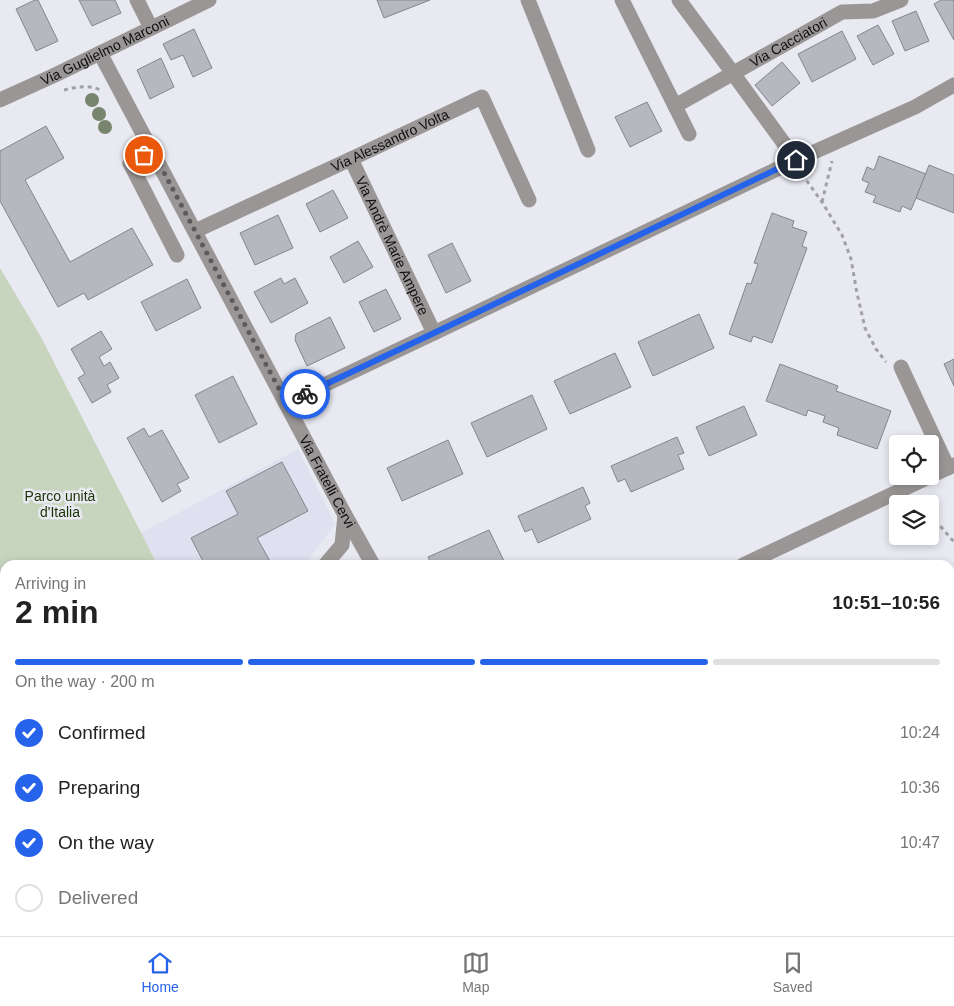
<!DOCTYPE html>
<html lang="en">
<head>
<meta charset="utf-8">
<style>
  :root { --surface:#fff; --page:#f2f2f2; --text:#222; --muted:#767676; --line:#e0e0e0; --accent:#2563eb }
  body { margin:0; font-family:Arial,sans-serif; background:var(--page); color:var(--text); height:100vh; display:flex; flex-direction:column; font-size:19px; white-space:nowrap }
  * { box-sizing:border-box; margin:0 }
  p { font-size:16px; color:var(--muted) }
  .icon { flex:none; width:28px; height:28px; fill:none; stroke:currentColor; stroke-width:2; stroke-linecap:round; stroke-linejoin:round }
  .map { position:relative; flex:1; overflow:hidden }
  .details { position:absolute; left:0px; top:560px; width:955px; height:376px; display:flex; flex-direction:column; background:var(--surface); border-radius:15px 15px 0 0; box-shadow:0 2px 8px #0003 }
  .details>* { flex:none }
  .fabs { position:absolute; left:889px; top:435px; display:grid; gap:10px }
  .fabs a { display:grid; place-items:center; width:50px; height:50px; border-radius:5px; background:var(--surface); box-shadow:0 2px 8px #0003; font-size:25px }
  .pin { position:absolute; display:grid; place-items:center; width:42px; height:42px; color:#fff; margin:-21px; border:2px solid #fff; border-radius:50%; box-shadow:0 1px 5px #0007 }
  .courier { position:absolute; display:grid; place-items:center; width:50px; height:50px; margin:-25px; border:4px solid #2563eb; border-radius:50%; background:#fff; color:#222; box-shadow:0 1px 6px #0007 }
  .headline em { font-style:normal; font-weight:600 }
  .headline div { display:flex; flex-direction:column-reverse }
  .headline { display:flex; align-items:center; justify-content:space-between; height:85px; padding:0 15px }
  h1 { font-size:32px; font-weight:600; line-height:38px }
  .bar { display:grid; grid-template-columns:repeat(4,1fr); gap:8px 5px; align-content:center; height:60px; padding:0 15px }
  .bar i { height:6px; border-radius:4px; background:var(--line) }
  .bar .on { background:var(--accent) }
  .bar p { grid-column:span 4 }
  ol { padding:0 15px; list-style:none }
  li { display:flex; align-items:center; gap:15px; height:55px }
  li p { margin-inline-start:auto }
  li .icon { padding:5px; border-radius:50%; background:var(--accent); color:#fff; stroke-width:4 }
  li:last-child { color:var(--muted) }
  li i { width:28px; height:28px; border:2px solid var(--line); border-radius:50% }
  .dock { display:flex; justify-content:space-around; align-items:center; height:70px; border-top:1px solid var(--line); background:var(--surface); font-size:14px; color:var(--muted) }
  .dock a { display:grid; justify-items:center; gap:2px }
  .dock .on { color:var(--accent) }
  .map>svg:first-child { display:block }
  .built { fill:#dfe0f0 }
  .green { fill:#c7d5bf }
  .building { fill:#b7b7bf; stroke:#85858d }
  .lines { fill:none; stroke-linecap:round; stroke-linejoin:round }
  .path { stroke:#a0a0a6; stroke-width:3; stroke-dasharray:4 4; stroke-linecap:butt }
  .minor { stroke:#9a9696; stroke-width:15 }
  .tree { fill:#77856e }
  .done { stroke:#5a5b5f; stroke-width:5; stroke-dasharray:0 9 }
  .route { stroke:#2563eb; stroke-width:6 }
  .labels { text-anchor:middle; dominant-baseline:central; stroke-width:5; stroke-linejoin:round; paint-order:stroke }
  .street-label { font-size:14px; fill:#0e0e10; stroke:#e8e9f1 }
  .park-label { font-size:14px; fill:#1a3403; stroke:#e8e9f1 }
</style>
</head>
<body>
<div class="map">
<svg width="954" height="936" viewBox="0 0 954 936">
  <rect width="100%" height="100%" fill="#e8e9f1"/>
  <!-- built -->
  <g class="built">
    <polygon points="298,449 335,524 304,565 151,565 156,561 141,533"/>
    <polygon points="5,675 5,797 0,801 0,678"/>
    <polygon points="5,837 5,931 97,931 91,936 0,936 0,841"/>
  </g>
  <!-- green -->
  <polygon class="green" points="0,268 41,337 156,562 151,565 5,565 5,675 0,678"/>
  <!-- building -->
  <g class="building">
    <polygon points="35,0 38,0 58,41 36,51 16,9"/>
    <polygon points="79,0 115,0 121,13 92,26"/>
    <polygon points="377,0 430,0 384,18"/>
    <polygon points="941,0 954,0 954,40 934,4"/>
    <polygon points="916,11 929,41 905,51 892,21"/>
    <polygon points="878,25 894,54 873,65 857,36"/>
    <polygon points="194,29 212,68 193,77 183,55 171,60 163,44"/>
    <polygon points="842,31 856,59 812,82 798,54"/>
    <polygon points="161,58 174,87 150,99 137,70"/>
    <polygon points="782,62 800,83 772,106 755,85"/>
    <polygon points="647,102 662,131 630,147 615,117"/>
    <polygon points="46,126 64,158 25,180 70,262 132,228 153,265 88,300 84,293 58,307 0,201 0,151"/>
    <polygon points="879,156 926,174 911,210 902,206 900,212 873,202 876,196 865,192 869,183 862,180 867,167 874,170"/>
    <polygon points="929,165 954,175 954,213 916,198"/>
    <polygon points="333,190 348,218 320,232 306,204"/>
    <polygon points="772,213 794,221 792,227 807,232 802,246 807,248 772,343 753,336 751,342 729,334 747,283 751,284 758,264 754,263"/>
    <polygon points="278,215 293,248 255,265 240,233"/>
    <polygon points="358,241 373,267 344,283 330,257"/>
    <polygon points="452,243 471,281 446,293 428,255"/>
    <polygon points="281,278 284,284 295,278 308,303 271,323 254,292"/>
    <polygon points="187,279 201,308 156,331 141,302"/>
    <polygon points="386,289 401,319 374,332 359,302"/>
    <polygon points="699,314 714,348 653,376 638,342"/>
    <polygon points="330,317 345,348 307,366 295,340 296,334"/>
    <polygon points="101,331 112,349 99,357 104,366 110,362 119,378 107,385 111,392 92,403 78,378 85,374 71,349"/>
    <polygon points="615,353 631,387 570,414 554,381"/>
    <polygon points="954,359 954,386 944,364"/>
    <polygon points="780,364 838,386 836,391 891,411 877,449 837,435 839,428 823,422 825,416 808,410 806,416 766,401"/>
    <polygon points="233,376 257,424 219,443 195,395"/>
    <polygon points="532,395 547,429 487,457 471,423"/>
    <polygon points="744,406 757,435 709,456 696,427"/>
    <polygon points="144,428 149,437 162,430 189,478 177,484 181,491 162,502 127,438"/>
    <polygon points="677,437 684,453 678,455 684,469 631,492 625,479 618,482 611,466"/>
    <polygon points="448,440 463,474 402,501 387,468"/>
    <polygon points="282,462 308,511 257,538 271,563 267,565 205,565 191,538 238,514 226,491"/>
    <polygon points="583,487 590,503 585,506 591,519 538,543 532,529 525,532 518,516"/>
    <polygon points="489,530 505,563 501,565 432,565 428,557"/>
    <polygon points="5,710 5,723 0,716 0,714"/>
    <polygon points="5,876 5,888 0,881 0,879"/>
    <polygon points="39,931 53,931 47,936 42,936"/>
  </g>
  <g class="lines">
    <!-- path -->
    <g class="path">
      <path d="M64 90C77 87 90 84 102 91"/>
      <polyline points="802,174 822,202 842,235 851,259 857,293 865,328 876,349 886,362"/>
      <polyline points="822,202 832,161"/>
      <polyline points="930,514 954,542"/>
      <polyline points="524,931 526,936"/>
    </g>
    <!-- minor -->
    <g class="minor">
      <polyline points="137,0 151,28"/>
      <polyline points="528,0 588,150"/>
      <polyline points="622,0 689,134"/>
      <polyline points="679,0 724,61 796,160"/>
      <path id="s1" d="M100 53 345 515 373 565"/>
      <path id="s2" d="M0 100 55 75 209 0"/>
      <path id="s3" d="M675 106 842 12 873 11 901 0"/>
      <polyline points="152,151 130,163 177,255"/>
      <path id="s4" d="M351 159 434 333"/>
      <path id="s5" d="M195 231 351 159 482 97 529 200"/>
      <polyline points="901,367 948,468"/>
      <polyline points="286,403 434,333 796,160 915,107 954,85"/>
      <polyline points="325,565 342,545 345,515"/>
      <polyline points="743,565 954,465"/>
      <polyline points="0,824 5,820"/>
      <polyline points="156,936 162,931"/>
    </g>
  </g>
  <!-- trees -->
  <g class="tree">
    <circle cx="92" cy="100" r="7"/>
    <circle cx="99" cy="114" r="7"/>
    <circle cx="105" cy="127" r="7"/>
  </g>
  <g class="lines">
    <!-- done -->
    <polyline class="done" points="144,155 152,150 286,402 305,394"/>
    <!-- route -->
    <polyline class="route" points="305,394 434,333 796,160"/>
  </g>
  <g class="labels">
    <!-- street labels -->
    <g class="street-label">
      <text stroke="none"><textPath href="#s3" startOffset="130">Via Cacciatori</textPath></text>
      <text stroke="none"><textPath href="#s2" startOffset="116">Via Guglielmo Marconi</textPath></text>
      <text stroke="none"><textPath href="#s5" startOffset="215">Via Alessandro Volta</textPath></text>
      <text stroke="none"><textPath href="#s4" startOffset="96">Via Andrè Marie Ampere</textPath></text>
      <text stroke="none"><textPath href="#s1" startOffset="485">Via Fratelli Cervi</textPath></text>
    </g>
    <!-- park labels -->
    <g class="park-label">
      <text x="60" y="496">Parco unità<tspan x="60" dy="16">d'Italia</tspan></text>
    </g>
  </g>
</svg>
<div class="fabs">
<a><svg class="icon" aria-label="locate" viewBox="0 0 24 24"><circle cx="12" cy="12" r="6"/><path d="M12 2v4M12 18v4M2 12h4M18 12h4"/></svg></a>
<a><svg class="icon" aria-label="layers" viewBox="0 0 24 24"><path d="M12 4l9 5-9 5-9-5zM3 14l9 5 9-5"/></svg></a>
</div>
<div class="pin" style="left:144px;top:155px;background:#ea580c"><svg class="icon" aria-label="bag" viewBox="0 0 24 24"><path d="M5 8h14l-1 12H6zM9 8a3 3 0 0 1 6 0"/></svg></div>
<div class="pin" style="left:796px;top:160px;background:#1f2937"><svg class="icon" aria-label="home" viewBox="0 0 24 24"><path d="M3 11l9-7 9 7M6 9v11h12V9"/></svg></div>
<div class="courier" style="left:305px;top:394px"><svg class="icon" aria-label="bike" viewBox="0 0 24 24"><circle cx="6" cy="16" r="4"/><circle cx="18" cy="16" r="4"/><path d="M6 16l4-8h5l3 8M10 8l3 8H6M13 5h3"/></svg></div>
<section class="details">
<div class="headline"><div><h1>2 min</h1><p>Arriving in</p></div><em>10:51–10:56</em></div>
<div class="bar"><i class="on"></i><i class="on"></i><i class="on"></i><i></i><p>On the way · 200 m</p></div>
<ol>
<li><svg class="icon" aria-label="check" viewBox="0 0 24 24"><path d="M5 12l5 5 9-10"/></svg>Confirmed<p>10:24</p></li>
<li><svg class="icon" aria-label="check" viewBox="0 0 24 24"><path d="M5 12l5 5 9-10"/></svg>Preparing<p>10:36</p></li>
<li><svg class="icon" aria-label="check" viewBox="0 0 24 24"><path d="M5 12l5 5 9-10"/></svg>On the way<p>10:47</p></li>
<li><i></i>Delivered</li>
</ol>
</section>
</div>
<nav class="dock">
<a class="on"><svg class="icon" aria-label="home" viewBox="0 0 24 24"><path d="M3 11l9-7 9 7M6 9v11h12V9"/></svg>Home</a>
<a><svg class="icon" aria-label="map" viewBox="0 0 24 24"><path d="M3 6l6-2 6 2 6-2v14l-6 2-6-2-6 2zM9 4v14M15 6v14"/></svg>Map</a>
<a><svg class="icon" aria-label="saved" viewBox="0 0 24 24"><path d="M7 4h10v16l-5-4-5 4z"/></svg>Saved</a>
</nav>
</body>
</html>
